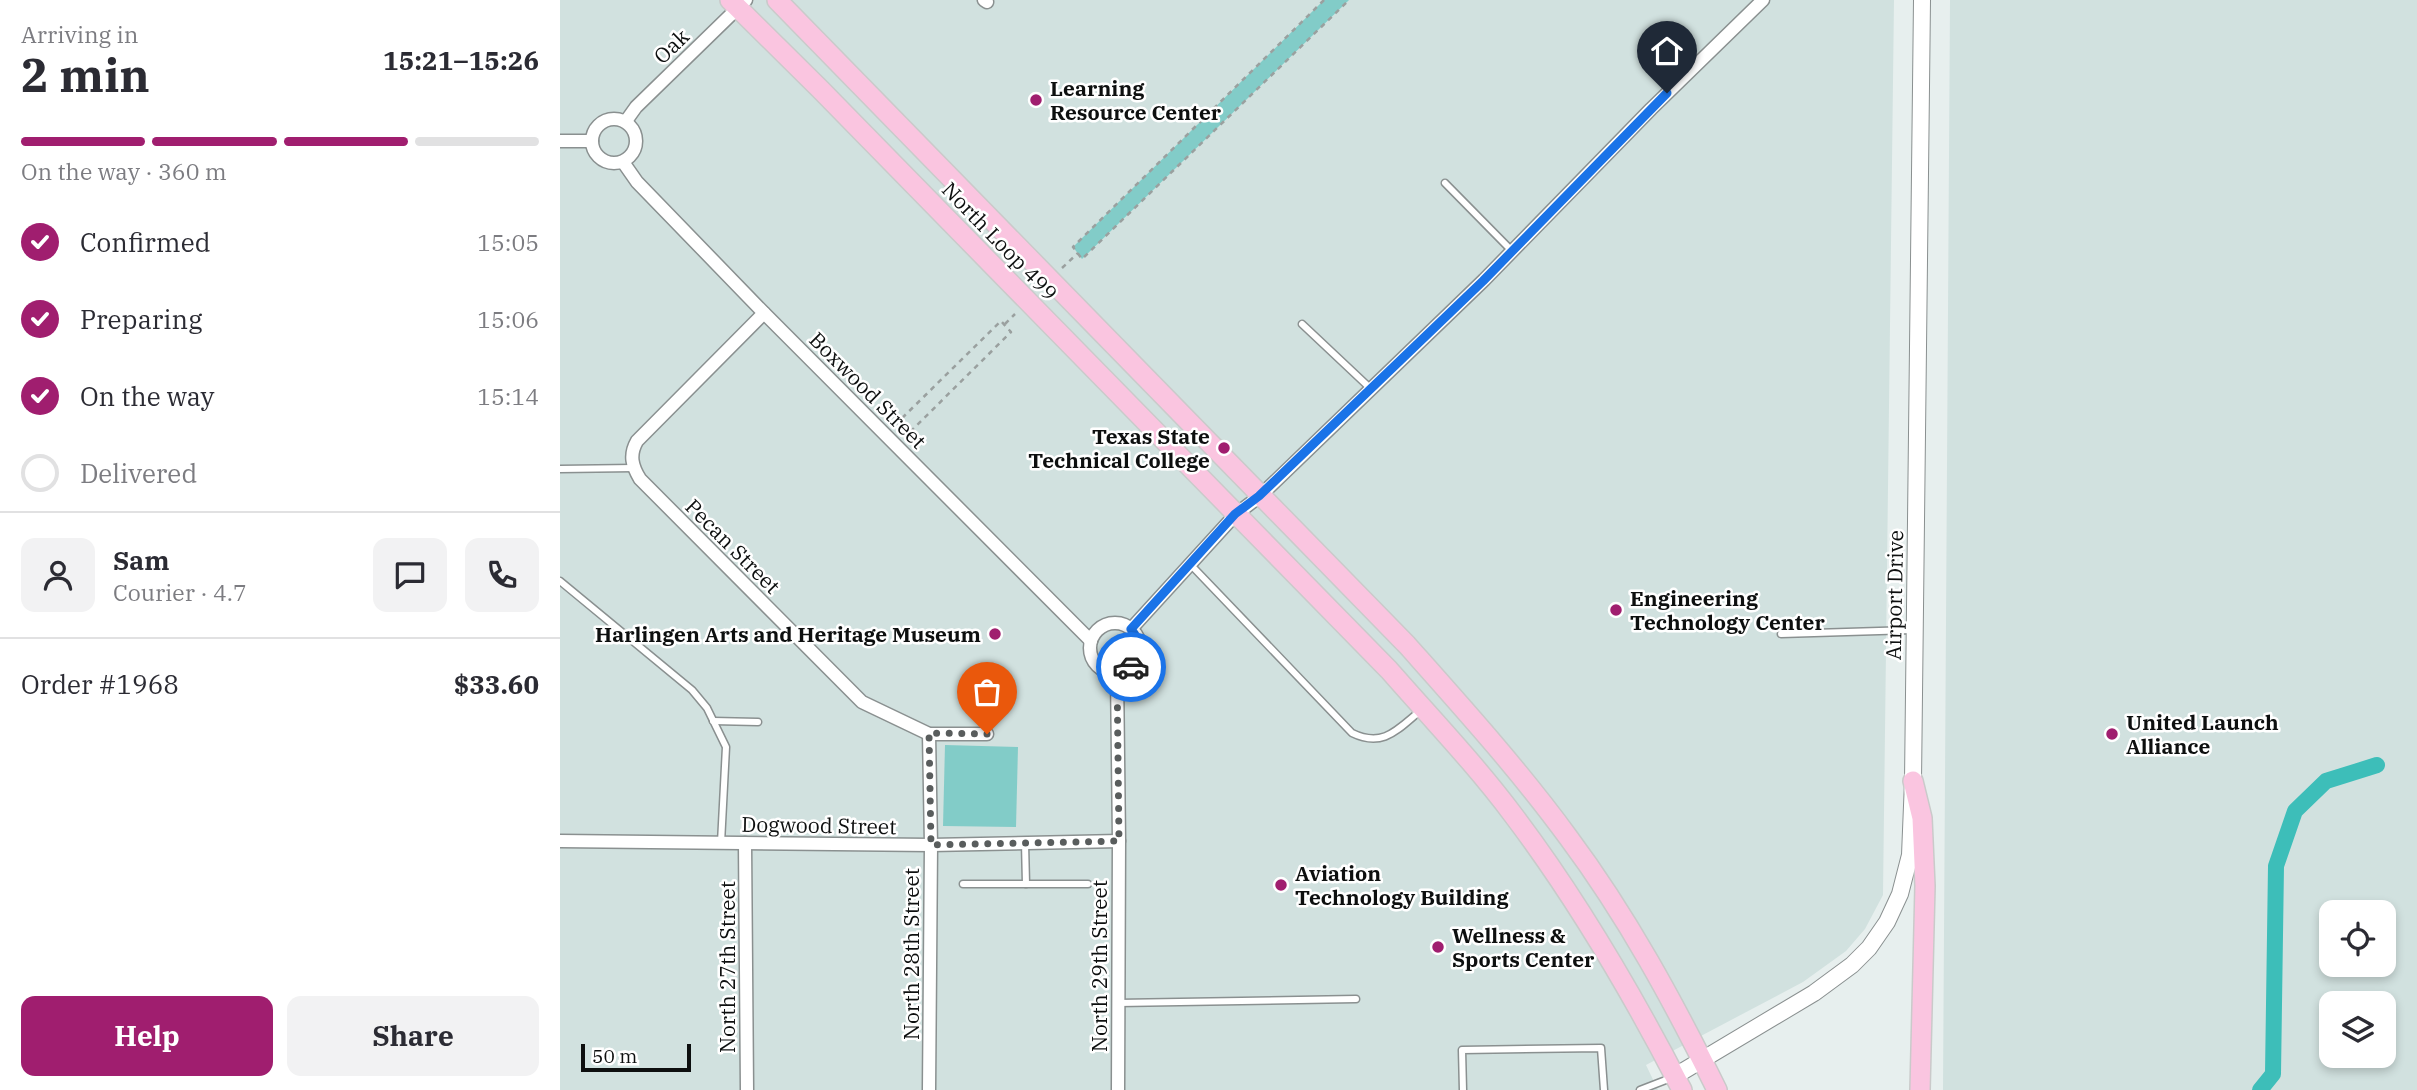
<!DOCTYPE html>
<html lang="en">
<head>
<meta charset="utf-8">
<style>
  :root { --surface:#fff; --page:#f2f2f3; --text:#2b2b33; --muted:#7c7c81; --line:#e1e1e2; --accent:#a01e6f }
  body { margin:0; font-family:"IBM Plex Serif",serif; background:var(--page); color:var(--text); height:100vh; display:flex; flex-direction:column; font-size:26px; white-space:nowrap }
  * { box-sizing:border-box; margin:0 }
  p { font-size:23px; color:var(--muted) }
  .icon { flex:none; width:38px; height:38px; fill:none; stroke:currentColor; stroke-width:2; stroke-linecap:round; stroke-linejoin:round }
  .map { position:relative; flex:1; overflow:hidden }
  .panel { display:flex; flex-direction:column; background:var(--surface); width:560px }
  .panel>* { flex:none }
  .buttons { position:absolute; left:1759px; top:900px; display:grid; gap:14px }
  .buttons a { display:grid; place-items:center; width:77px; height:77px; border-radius:14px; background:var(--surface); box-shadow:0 4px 10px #0003; font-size:35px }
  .scale { position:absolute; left:21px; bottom:18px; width:110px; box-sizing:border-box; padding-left:7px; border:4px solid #0d0f0f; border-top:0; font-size:19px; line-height:24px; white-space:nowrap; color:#0d0f0f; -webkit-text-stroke:5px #fff; paint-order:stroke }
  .pin { position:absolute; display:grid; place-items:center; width:60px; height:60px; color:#fff; margin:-72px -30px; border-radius:50% 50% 50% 0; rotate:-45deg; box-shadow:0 0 7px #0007 }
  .pin .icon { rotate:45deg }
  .courier { position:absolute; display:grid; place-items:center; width:70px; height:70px; margin:-35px; border:5px solid #1a73e8; border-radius:50%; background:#fff; color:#222; box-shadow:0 2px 9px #0007 }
  .overview em { font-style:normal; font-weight:700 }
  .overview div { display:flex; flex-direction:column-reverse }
  .overview { display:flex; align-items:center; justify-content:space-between; height:119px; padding:0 21px }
  h1 { font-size:46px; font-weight:700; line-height:52px }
  .bar { display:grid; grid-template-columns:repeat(4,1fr); gap:10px 7px; align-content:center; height:84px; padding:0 21px }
  .bar i { height:9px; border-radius:5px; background:var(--line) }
  .bar .active { background:var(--accent) }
  .bar p { grid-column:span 4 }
  .line { display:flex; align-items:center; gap:18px; padding:0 21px; border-top:2px solid var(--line) }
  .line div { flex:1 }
  .round { display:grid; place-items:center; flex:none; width:74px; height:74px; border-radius:14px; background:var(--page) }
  ol { padding:0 21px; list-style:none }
  li { display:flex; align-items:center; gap:21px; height:77px }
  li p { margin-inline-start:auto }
  li .icon { padding:7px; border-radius:50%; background:var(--accent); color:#fff; stroke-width:4 }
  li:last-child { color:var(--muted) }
  li i { width:38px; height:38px; border:4px solid var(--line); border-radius:50% }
  .action { display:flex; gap:14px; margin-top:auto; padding:14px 21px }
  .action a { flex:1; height:80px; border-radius:14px; background:var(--accent); color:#fff; font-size:28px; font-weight:700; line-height:80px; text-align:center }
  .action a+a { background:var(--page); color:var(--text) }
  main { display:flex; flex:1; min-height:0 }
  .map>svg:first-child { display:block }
  .built { fill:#d1e1df; fill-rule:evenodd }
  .green { fill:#82ccc8 }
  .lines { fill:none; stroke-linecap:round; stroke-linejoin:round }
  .canal { stroke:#3dbeb9; stroke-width:16 }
  .service-casing { stroke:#8a9090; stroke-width:9 }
  .minor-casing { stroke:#8a9090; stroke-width:15 }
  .tertiary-casing { stroke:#8a9090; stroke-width:18 }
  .primary-casing { stroke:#cacaca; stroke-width:22 }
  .path { stroke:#9aa09f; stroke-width:2.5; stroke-dasharray:5 5; stroke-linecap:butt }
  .service { stroke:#fff; stroke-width:6 }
  .minor { stroke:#fff; stroke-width:12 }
  .tertiary { stroke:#fff; stroke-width:16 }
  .primary { stroke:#fac5e0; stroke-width:19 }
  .done { stroke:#595d5d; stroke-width:7; stroke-dasharray:0 12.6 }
  .route { stroke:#1a73e8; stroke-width:9 }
  .poi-dot { fill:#a01e6f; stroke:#fff; stroke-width:2.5 }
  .labels { text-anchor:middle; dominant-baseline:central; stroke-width:5; stroke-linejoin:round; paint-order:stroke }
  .street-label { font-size:21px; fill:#0d0f0f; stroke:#fff }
  .poi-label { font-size:21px; font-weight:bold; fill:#0d0f0f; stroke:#fff; text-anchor:start }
</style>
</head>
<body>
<main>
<section class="panel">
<div class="overview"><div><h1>2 min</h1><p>Arriving in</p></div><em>15:21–15:26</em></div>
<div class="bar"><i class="active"></i><i class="active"></i><i class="active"></i><i></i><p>On the way · 360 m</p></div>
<ol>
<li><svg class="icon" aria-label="check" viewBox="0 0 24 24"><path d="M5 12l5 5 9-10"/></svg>Confirmed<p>15:05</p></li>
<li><svg class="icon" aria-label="check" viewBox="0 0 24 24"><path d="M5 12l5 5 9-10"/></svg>Preparing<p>15:06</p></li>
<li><svg class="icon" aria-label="check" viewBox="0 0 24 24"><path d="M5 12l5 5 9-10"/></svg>On the way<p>15:14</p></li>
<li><i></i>Delivered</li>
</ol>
<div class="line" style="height:126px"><a class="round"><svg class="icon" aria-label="person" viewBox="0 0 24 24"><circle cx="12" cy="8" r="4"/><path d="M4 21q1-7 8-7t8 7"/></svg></a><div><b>Sam</b><p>Courier · 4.7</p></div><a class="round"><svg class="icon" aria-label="chat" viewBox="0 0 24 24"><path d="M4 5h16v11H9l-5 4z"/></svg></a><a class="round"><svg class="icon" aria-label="phone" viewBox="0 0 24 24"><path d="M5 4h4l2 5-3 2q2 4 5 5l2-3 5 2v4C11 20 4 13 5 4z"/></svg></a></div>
<div class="line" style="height:91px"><div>Order #1968</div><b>$33.60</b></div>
<div class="action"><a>Help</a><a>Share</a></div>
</section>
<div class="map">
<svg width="1857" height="1090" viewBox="0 0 1857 1090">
  <rect width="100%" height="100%" fill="#e7efee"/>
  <!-- built -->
  <g class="built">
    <polygon points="0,0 1334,0 1323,895 1305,929 1286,951 1243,982 1086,1065 1098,1090 0,1090"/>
    <path d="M1390 0H1857V1090H1383ZM1771 912H1824V964H1771ZM1771 1003H1824V1055H1771Z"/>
  </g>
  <!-- green -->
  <g class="green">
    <polygon points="764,0 789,0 522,259 513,247"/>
    <polygon points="385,745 458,747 456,827 383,826"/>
  </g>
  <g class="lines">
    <!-- canal -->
    <polyline class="canal" points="1700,1090 1713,1074 1716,866 1735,811 1766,781 1817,765"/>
    <defs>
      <g id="service">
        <polyline points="885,183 952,251"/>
        <polyline points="742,324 810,388"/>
        <polyline points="0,469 74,468"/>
        <path d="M630 564 792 733C823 748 837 730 860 711"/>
        <polyline points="0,581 132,690 147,708 166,747 161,843"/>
        <polyline points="1221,634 1352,630"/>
        <polyline points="153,721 198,722"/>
        <polyline points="403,884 466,884 465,843"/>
        <polyline points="466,884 528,884"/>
        <polyline points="558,1003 796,999"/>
        <polyline points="903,1090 902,1050 1041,1048 1044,1090"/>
        <polyline points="1080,1090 1111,1078"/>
      </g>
      <g id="minor">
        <polyline points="424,0 427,2"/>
        <circle cx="54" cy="141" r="22"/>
        <polyline points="66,121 76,107 186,0"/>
        <polyline points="0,141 32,141"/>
        <polyline points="63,162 77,182 204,313 531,641"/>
        <path d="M204 313 77 441C69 455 72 466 80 479L302 702 369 734H427"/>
        <circle cx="555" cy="648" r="25"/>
        <polyline points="571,629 675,515 700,496 924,280 1091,109 1203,0"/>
        <polyline points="557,673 559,841 558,1090"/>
        <polyline points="0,841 371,845 559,841"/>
        <polyline points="185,843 187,1090"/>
        <polyline points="369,1090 371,845 369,734"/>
      </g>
      <polyline id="tertiary" points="1115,1076 1254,993 1292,965 1309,948 1327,922 1340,894 1350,855 1353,781 1362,0"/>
      <g id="primary">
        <path d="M170 0 260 89 829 670C871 718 916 765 954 816 1019 902 1073 995 1122 1090"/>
        <path d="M217 0 847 645C903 708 959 770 1008 837 1067 916 1114 1003 1157 1090"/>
        <polyline points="1353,781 1362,818 1365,886 1360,1090"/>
      </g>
    </defs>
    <!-- service casing -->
    <use href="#service" class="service-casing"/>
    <!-- minor casing -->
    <use href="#minor" class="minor-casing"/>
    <!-- tertiary casing -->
    <use href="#tertiary" class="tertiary-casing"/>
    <!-- primary casing -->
    <use href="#primary" class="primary-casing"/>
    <!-- path -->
    <g class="path">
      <polyline points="764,0 513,247 522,259 789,0"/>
      <polyline points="502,268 518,253"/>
      <polyline points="445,324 455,314"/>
      <polyline points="335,425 441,321 451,332 346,436"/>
    </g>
    <!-- service -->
    <use href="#service" class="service"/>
    <!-- minor -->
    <use href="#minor" class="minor"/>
    <!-- tertiary -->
    <use href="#tertiary" class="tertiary"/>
    <!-- primary -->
    <use href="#primary" class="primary"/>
  </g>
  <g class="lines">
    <!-- done -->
    <polyline class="done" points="427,734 369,733 371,845 559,841 557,673 571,667"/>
    <!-- route -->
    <path class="route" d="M571 667C583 655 581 642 571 629L675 514 699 496 923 281 1107 93"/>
  </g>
  <!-- markers -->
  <g class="poi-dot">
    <circle cx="476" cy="100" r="7"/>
    <circle cx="664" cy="448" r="7"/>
    <circle cx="1056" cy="610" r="7"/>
    <circle cx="435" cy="634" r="7"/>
    <circle cx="1552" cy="734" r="7"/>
    <circle cx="721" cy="885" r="7"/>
    <circle cx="878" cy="947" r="7"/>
  </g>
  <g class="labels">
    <!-- street labels -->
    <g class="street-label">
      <text transform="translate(111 46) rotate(-44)">Oak</text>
      <text transform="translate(440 241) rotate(46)">North Loop 499</text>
      <text transform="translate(308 390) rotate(45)">Boxwood Street</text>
      <text transform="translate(173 546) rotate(45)">Pecan Street</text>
      <text transform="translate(1334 595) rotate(-89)">Airport Drive</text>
      <text transform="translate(259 825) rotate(1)">Dogwood Street</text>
      <text transform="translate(351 954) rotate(-90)">North 28th Street</text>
      <text transform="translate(539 966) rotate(-90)">North 29th Street</text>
      <text transform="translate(167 967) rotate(-90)">North 27th Street</text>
    </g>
    <!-- poi labels -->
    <g class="poi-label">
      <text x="490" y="88">Learning<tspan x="490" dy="24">Resource Center</tspan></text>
      <text x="650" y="436" text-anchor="end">Texas State<tspan x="650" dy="24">Technical College</tspan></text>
      <text x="1070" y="598">Engineering<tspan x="1070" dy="24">Technology Center</tspan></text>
      <text x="421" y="634" text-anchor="end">Harlingen Arts and Heritage Museum</text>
      <text x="1566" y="722">United Launch<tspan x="1566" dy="24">Alliance</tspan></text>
      <text x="735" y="873">Aviation<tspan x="735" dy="24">Technology Building</tspan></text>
      <text x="892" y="935">Wellness &amp;<tspan x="892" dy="24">Sports Center</tspan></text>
    </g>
  </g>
</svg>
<div class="buttons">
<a><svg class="icon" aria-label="locate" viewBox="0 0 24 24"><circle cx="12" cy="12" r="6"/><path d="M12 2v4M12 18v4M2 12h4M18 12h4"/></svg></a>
<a><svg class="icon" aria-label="layers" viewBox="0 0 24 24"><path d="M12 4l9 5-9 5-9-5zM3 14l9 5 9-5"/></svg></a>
</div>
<div class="scale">50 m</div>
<div class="pin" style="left:427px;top:734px;background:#ea580c"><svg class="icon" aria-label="bag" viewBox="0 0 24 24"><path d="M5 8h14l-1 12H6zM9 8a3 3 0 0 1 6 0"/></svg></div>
<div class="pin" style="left:1107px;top:93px;background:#1f2937"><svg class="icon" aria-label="home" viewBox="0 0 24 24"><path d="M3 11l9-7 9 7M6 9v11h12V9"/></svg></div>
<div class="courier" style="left:571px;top:667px"><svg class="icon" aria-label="car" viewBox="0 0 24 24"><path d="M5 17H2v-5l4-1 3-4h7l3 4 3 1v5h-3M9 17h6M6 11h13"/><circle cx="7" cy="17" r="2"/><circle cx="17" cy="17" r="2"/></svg></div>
</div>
</main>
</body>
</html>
